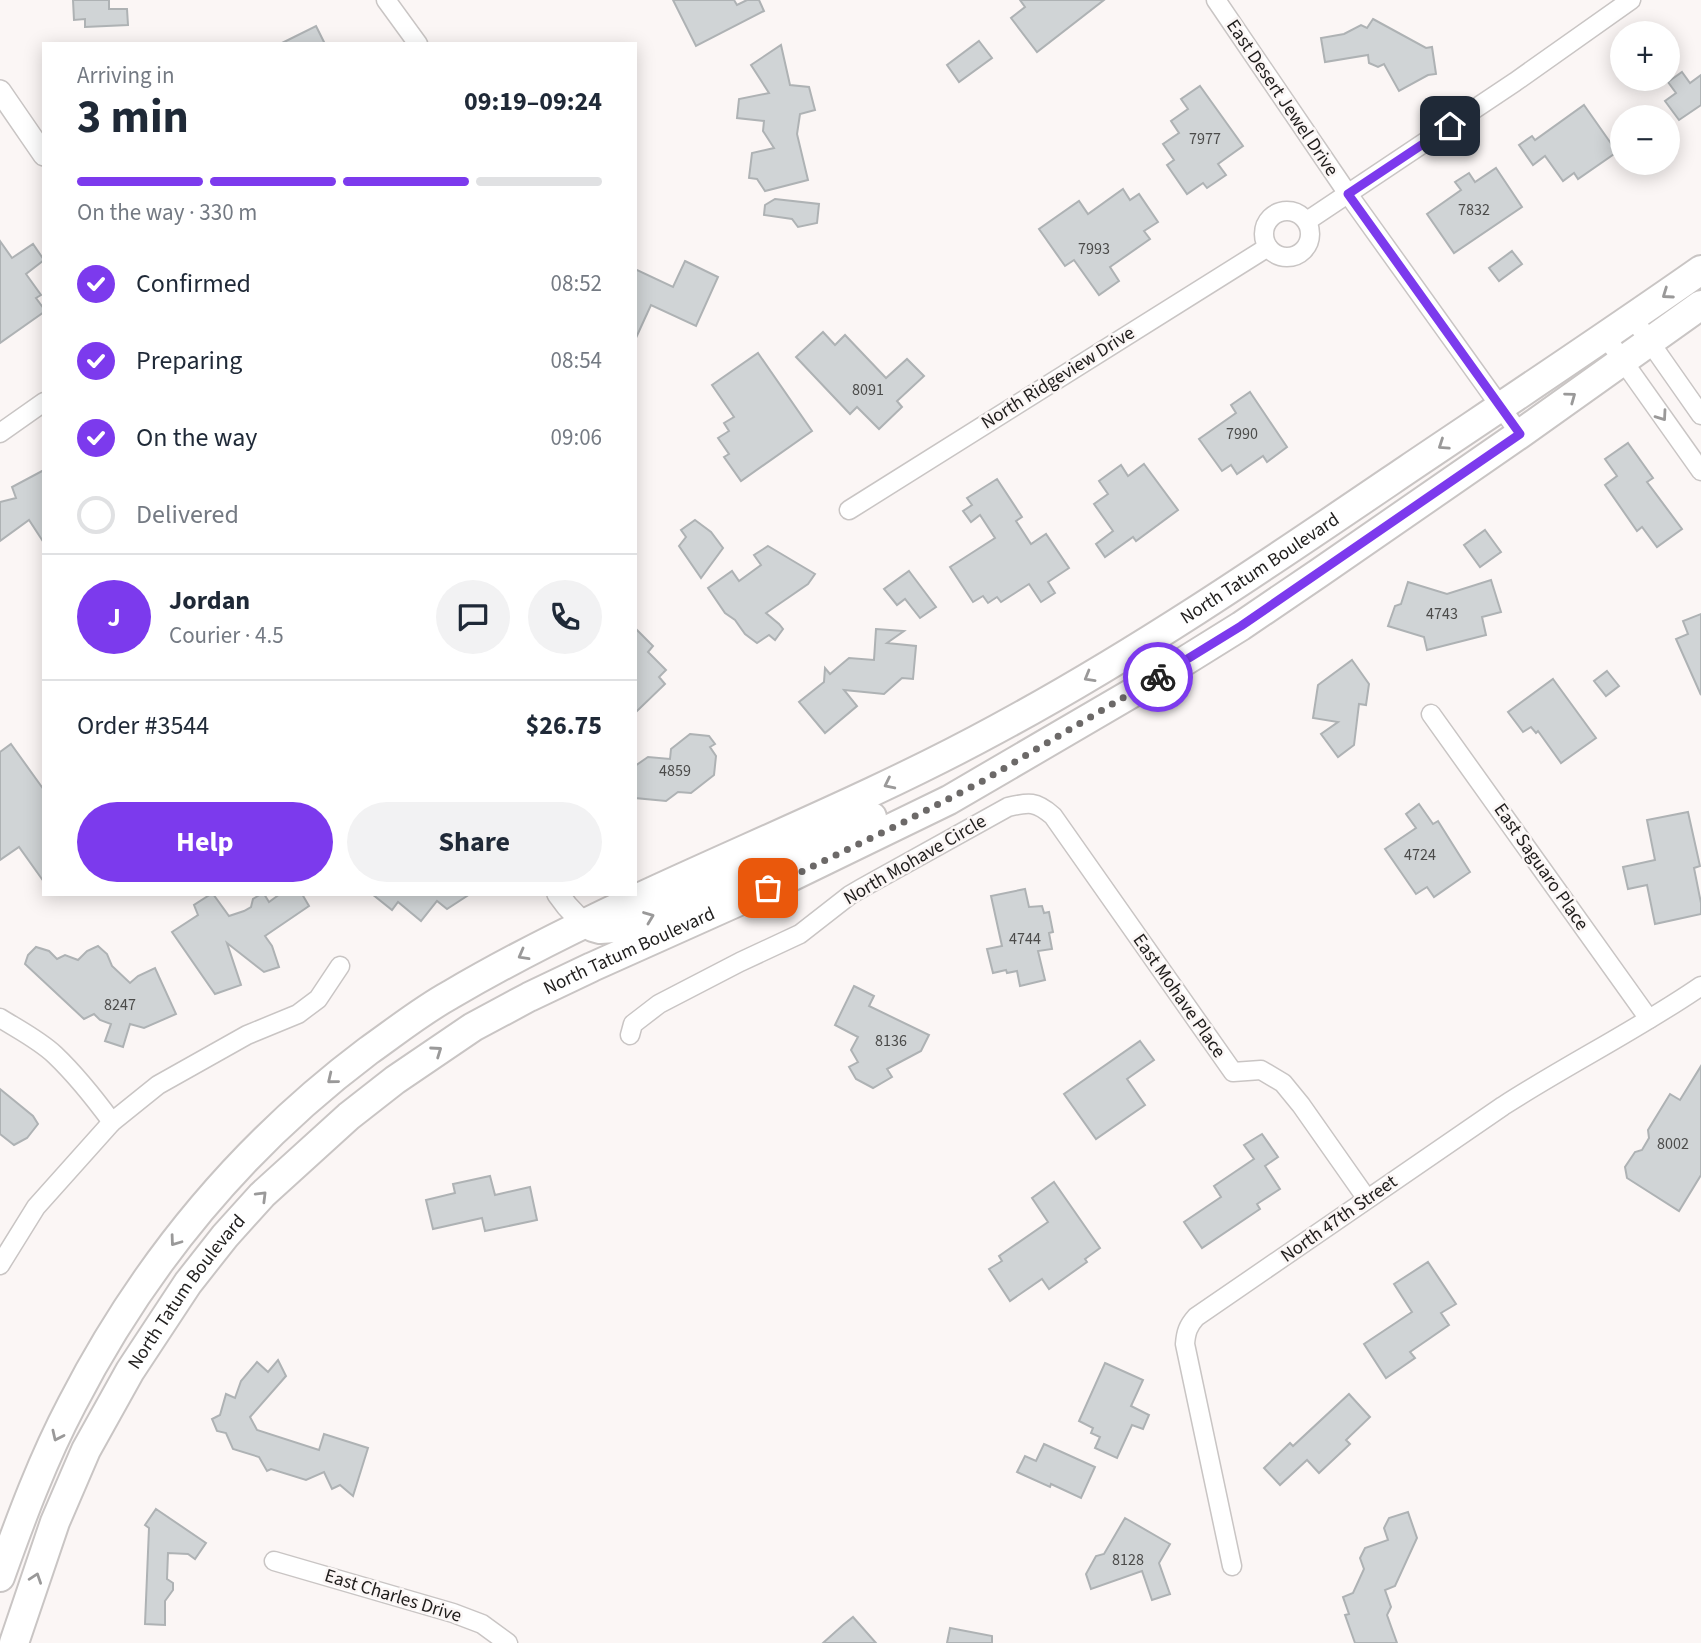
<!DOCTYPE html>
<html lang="en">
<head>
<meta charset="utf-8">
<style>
  :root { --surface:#fff; --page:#f2f2f3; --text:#1f2937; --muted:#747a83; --line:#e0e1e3; --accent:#7c3aed }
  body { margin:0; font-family:"Source Sans 3",sans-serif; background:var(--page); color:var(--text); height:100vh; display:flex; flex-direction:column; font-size:26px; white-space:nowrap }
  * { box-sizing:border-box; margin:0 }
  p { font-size:23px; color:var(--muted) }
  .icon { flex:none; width:38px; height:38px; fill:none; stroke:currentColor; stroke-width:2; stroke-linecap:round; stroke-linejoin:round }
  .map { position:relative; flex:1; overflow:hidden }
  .details { position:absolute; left:42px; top:42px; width:595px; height:854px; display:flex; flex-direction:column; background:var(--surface); border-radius:0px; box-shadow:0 4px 18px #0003 }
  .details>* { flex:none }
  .controls { position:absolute; left:1610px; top:21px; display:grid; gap:14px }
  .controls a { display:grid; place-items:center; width:70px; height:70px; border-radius:50%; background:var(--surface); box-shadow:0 4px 18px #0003; font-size:35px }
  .pin { position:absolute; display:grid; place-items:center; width:60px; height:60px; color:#fff; margin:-30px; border-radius:14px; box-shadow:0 4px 10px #0006 }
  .courier { position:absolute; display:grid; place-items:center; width:70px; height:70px; margin:-35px; border:5px solid #7c3aed; border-radius:50%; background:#fff; color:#222; box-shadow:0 2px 9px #0007 }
  .headline em { font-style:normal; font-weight:700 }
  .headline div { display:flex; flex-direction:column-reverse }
  .headline { display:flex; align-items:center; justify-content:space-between; height:119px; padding:0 35px }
  h1 { font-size:46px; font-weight:700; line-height:52px }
  .bar { display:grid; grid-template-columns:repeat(4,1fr); gap:10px 7px; align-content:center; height:84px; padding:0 35px }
  .bar i { height:9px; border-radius:5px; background:var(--line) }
  .bar .on { background:var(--accent) }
  .bar p { grid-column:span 4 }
  .line { display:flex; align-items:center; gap:18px; padding:0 35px; border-top:2px solid var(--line) }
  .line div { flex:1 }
  .round { display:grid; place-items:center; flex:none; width:74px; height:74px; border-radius:37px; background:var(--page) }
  ol { padding:0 35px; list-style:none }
  li { display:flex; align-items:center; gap:21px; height:77px }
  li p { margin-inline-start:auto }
  li .icon { padding:7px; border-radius:50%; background:var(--accent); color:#fff; stroke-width:4 }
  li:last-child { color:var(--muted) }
  li i { width:38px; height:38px; border:4px solid var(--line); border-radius:50% }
  .action { display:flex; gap:14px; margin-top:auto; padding:14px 35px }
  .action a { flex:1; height:80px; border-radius:42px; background:var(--accent); color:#fff; font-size:28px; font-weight:700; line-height:80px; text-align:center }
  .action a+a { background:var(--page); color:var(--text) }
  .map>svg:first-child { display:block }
  .building { fill:#d0d4d6; stroke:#aeb2b4; stroke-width:2 }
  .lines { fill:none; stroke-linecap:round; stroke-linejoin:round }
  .minor-casing { stroke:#c9c5c4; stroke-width:21 }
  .tertiary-casing { stroke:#c9c5c4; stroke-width:24 }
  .primary-casing { stroke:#c9c5c4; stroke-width:32 }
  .minor { stroke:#fff; stroke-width:18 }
  .tertiary { stroke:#fff; stroke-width:21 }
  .primary { stroke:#fff; stroke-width:28 }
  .oneway { stroke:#9a9999 }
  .done { stroke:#6c6968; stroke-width:7; stroke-dasharray:0 12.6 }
  .route { stroke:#7c3aed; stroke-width:9 }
  .labels { text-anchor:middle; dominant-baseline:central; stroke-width:5; stroke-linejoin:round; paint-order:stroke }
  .number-label { font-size:16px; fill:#4b4b4a }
  .street-label { font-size:19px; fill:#1f1d1c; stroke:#fbf6f5 }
</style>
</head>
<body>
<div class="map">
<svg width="1701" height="1643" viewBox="0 0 1701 1643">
  <rect width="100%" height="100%" fill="#fbf6f5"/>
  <!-- building -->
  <g class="building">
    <polygon points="73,0 109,0 109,9 127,9 128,25 85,27 85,19 74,20"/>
    <polygon points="673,0 734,0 737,5 747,0 759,0 764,11 696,46"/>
    <polygon points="1020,0 1104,0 1037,52 1011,18 1025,7"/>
    <polygon points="1373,19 1426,48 1432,47 1436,74 1428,75 1399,91 1384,64 1378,67 1369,63 1368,55 1325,62 1321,38 1344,34 1361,25 1367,28"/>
    <polygon points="316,26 325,44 280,44"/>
    <polygon points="979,41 992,58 959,82 947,65"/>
    <polygon points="781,45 790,85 809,87 815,110 800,114 797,134 808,180 765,191 757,179 749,178 752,153 774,148 763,131 764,121 737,118 739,99 769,93 751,65"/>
    <polygon points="1682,72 1690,83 1701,75 1701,105 1679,120 1665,101 1676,93 1668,82"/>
    <polygon points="1200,86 1243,146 1218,164 1226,175 1207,188 1203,183 1187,194 1167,165 1174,160 1163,144 1179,133 1171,121 1188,109 1181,99"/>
    <polygon points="1584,105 1617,152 1578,179 1574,173 1563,181 1545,156 1533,165 1519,145 1532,136 1535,140"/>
    <polygon points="1496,168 1522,207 1454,253 1427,214 1461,190 1455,182 1469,173 1475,182"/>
    <polygon points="1123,189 1130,200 1139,194 1158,222 1144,231 1150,239 1110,267 1119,281 1099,295 1074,260 1065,266 1039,229 1079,201 1088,214"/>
    <polygon points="775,199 819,204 817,223 798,227 792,219 764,215 765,205"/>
    <polygon points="0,241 12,258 33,244 44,260 26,274 41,295 36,298 44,309 44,312 0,343"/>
    <polygon points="1512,251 1522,264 1499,281 1489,268"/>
    <polygon points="685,261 718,277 696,326 651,305 635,340 635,269 673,287"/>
    <polygon points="823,332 835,345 845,335 886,378 907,359 924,376 897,401 902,407 879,429 857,407 850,414 796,357"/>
    <polygon points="758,353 812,431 741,481 724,457 729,454 718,438 729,431 724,423 734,417 712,385"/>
    <polygon points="1250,392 1287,447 1267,462 1263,456 1237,474 1231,465 1222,471 1199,439 1236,413 1231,405"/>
    <polygon points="1628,443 1653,478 1647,482 1682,529 1657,547 1642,527 1637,531 1605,485 1617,476 1605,459"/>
    <polygon points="1144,464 1178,510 1136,541 1133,537 1105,557 1096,544 1113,531 1094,504 1108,494 1099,481 1121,465 1128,476"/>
    <polygon points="44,470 44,543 29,520 0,541 0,502 16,498 12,487"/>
    <polygon points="997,479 1022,517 1016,521 1031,544 1046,534 1069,568 1048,582 1055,593 1041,602 1029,584 1001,602 997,597 988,603 983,596 973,602 950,567 995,538 980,515 971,522 963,511 972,505 967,498"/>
    <polygon points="695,520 711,532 723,548 701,578 679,546 686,537 681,530"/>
    <polygon points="1485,530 1501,552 1480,567 1464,545"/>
    <polygon points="768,546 815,574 808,584 766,613 779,624 783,629 775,640 769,635 757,643 745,634 735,620 725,613 708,588 732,571 739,581 761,565 754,555"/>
    <polygon points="909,571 936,607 920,618 905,599 897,605 884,589"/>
    <polygon points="1491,580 1501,612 1482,617 1486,635 1427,650 1424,637 1388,626 1395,606 1401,604 1408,582 1447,594"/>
    <polygon points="1701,614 1701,695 1676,639 1688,634 1683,621"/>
    <polygon points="635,628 653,646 648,652 666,670 659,677 665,684 635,713"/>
    <polygon points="876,629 904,631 887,643 916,646 913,679 902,678 884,694 844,690 857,706 825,733 799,702 824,682 825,668 830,674 849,658 874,660"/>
    <polygon points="1352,660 1369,684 1366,705 1359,704 1354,745 1338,757 1321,734 1338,722 1313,718 1318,685"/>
    <polygon points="1607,671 1619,686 1606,696 1594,681"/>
    <polygon points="1553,679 1596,738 1561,763 1538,731 1536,733 1531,727 1523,732 1508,712"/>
    <polygon points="690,734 709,736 715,744 710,747 716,756 714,775 691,793 678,792 666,801 635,798 635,766 648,757 670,759 671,749"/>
    <polygon points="11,744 44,790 44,882 19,847 0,860 0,752"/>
    <polygon points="1419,804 1433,824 1438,821 1470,872 1434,897 1427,887 1416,894 1385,849 1416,828 1406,814"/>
    <polygon points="1688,812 1700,866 1694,868 1701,903 1701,914 1655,924 1647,885 1628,889 1623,867 1655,860 1647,820"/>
    <polygon points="1025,889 1029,907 1042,906 1044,913 1049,912 1053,932 1049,933 1052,949 1038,951 1045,980 1020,986 1017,971 1007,973 1006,970 993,973 987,949 1002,946 991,896"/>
    <polygon points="211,894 213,894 229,916 244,911 251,907 253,899 261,894 264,894 269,902 280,894 302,894 309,906 265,936 272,946 279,967 264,972 227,943 241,985 215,994 172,932 198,915 194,905"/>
    <polygon points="372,894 470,894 447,909 437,901 421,921 398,902 392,910"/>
    <polygon points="98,946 107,954 112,966 130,983 138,976 155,968 176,1014 144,1028 130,1024 123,1047 105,1041 111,1024 100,1020 94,1014 84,1019 25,964 28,955 36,947 49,951 57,959 65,955 78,960 87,951"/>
    <polygon points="854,986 874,996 869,1006 929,1035 921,1051 887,1069 892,1077 873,1088 856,1079 849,1067 858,1062 851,1050 858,1037 835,1025"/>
    <polygon points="1140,1041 1154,1060 1127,1079 1145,1105 1096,1139 1064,1094"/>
    <polygon points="1701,1066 1701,1175 1679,1211 1627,1178 1625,1167 1635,1152 1642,1150 1649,1138 1648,1130 1670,1094 1680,1100"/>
    <polygon points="0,1089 33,1116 38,1124 27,1138 14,1145 0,1134"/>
    <polygon points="1262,1134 1278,1157 1265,1166 1280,1189 1257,1204 1260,1209 1202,1248 1184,1222 1221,1197 1214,1186 1254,1159 1244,1145"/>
    <polygon points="490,1176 495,1195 530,1187 537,1220 485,1231 482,1218 433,1229 426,1200 455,1193 453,1184"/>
    <polygon points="1054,1182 1100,1248 1085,1259 1087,1262 1049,1289 1042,1279 1010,1301 989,1269 1002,1261 999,1256 1048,1222 1032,1198"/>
    <polygon points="1428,1262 1456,1304 1441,1313 1449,1325 1410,1352 1415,1358 1386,1378 1364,1344 1412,1312 1394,1284"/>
    <polygon points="278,1360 286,1376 250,1417 257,1430 319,1450 324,1434 368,1448 353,1496 340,1485 332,1489 324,1472 306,1480 271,1469 267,1471 259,1457 233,1449 226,1433 217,1431 212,1419 220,1415 226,1394 235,1398 241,1381 257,1362 268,1372"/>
    <polygon points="1105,1363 1143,1380 1131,1406 1149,1415 1143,1429 1132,1425 1117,1458 1095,1448 1100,1437 1091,1433 1093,1428 1079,1421"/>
    <polygon points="1349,1394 1370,1417 1346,1440 1350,1444 1319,1473 1307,1460 1280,1485 1264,1468 1290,1443 1293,1446"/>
    <polygon points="1044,1444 1095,1467 1081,1498 1051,1484 1050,1487 1017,1472 1025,1456 1036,1461"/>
    <polygon points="156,1509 206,1543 195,1559 188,1554 168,1553 167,1579 173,1583 173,1590 165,1601 165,1625 145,1624 149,1528 145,1525"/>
    <polygon points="1408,1512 1417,1538 1395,1586 1385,1590 1391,1607 1387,1615 1397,1643 1355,1643 1345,1615 1349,1614 1343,1597 1353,1593 1364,1569 1360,1558 1365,1548 1388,1540 1384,1528 1389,1518"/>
    <polygon points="1125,1518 1170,1544 1159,1563 1170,1594 1152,1600 1142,1571 1091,1589 1086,1574 1096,1556 1104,1554"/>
    <polygon points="853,1617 876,1643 823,1643 843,1625"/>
    <polygon points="950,1628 992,1636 992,1643 947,1643"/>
  </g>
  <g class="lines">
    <defs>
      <g id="minor">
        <polyline points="386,0 418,44"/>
        <polyline points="1216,0 1348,194 1520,434"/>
        <circle cx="1287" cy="234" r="23"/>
        <polyline points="1307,221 1515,82 1631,0"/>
        <polyline points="1633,318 1701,415"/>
        <polyline points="1606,337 1701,471"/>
        <polyline points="0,433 44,402"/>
        <polyline points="849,510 1268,247"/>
        <polyline points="1431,714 1649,1019"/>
        <path d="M0 1018C19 1030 39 1040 55 1055 76 1075 95 1099 112 1122"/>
        <path d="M630 1035 633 1024 659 1004 740 962 800 934 850 895 862 888 1008 807C1029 802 1036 801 1053 816L1233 1072 1261 1070 1283 1083 1301 1105 1367 1199"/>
        <polyline points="0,1265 36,1207 112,1122 158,1085 247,1035 298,1014 318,999 340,966"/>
        <polyline points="274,1561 453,1613 482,1624 508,1643"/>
        <path d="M1232 1566 1185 1344C1186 1332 1188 1326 1196 1317L1503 1106C1568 1064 1637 1030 1701 986"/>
      </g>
      <g id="tertiary">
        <polyline points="0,91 44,155"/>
        <polyline points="558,894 567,906 584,924"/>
      </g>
      <g id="primary">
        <polyline points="593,927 600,929 615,928 631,924 678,906 872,817"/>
        <path id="s1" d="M0 1577C21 1518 43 1459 72 1404 144 1264 243 1145 368 1051 395 1032 421 1011 450 995 625 892 819 826 997 729 1140 652 1274 560 1408 469 1506 403 1604 338 1701 270"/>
        <path id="s2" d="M14 1643 55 1522 86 1450 130 1371 188 1283 225 1236 262 1195 349 1116 395 1080 473 1027 529 997 592 967 768 888 949 800 1151 682 1241 626 1319 573 1520 434 1701 305"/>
      </g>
    </defs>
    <!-- minor casing -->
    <use href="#minor" class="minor-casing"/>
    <!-- tertiary casing -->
    <use href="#tertiary" class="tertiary-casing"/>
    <!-- primary casing -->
    <use href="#primary" class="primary-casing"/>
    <!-- minor -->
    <use href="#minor" class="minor"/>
    <!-- tertiary -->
    <use href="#tertiary" class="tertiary"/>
    <!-- primary -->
    <use href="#primary" class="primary"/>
  </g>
  <!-- one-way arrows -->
  <defs><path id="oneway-chevron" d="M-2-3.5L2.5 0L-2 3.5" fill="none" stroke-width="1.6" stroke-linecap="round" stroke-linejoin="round" transform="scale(1.75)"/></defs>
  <g class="oneway">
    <use href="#oneway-chevron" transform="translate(1667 294) rotate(145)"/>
    <use href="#oneway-chevron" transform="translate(1571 397) rotate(-36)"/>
    <use href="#oneway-chevron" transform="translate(1662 416) rotate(55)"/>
    <use href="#oneway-chevron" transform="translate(1443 445) rotate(146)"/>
    <use href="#oneway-chevron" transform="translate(1089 677) rotate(150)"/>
    <use href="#oneway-chevron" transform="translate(889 784) rotate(154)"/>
    <use href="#oneway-chevron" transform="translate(649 917) rotate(-21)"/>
    <use href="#oneway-chevron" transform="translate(523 955) rotate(151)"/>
    <use href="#oneway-chevron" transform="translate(437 1051) rotate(-35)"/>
    <use href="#oneway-chevron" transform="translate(332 1079) rotate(141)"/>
    <use href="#oneway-chevron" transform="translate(262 1196) rotate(-45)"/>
    <use href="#oneway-chevron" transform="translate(175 1241) rotate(126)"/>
    <use href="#oneway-chevron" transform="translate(57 1436) rotate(115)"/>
    <use href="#oneway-chevron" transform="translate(36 1578) rotate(-71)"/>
  </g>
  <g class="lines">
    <!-- done -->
    <polyline class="done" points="768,888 898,825 981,782 1158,677"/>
    <!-- route -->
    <polyline class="route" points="1158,677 1241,626 1520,434 1348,194 1450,126"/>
  </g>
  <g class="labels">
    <!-- number labels -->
    <g class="number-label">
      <text x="1205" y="139">7977</text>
      <text x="1474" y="210">7832</text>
      <text x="1094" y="249">7993</text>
      <text x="868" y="390">8091</text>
      <text x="1242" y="434">7990</text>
      <text x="1442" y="614">4743</text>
      <text x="675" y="771">4859</text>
      <text x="1420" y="855">4724</text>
      <text x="1025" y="939">4744</text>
      <text x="120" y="1005">8247</text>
      <text x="891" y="1041">8136</text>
      <text x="1673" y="1144">8002</text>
      <text x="1128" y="1560">8128</text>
    </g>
    <!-- street labels -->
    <g class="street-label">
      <text transform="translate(1282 98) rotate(56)">East Desert Jewel Drive</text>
      <text transform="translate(1058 378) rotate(-32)">North Ridgeview Drive</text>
      <text stroke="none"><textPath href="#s1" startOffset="1668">North Tatum Boulevard</textPath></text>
      <text transform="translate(915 860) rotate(-30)">North Mohave Circle</text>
      <text transform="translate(1541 867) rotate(55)">East Saguaro Place</text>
      <text stroke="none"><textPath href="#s2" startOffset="961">North Tatum Boulevard</textPath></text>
      <text transform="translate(1179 996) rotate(55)">East Mohave Place</text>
      <text transform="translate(1339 1219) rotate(-35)">North 47th Street</text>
      <text stroke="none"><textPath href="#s2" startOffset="394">North Tatum Boulevard</textPath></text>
      <text transform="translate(393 1596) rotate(17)">East Charles Drive</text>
    </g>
  </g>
</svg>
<div class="controls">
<a>+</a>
<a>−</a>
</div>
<div class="pin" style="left:768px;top:888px;background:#ea580c"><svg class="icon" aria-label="bag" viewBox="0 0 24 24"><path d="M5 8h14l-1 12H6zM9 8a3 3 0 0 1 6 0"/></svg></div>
<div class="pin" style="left:1450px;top:126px;background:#1f2937"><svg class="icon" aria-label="home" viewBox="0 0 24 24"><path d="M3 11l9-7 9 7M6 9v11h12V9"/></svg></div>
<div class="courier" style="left:1158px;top:677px"><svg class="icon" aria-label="bike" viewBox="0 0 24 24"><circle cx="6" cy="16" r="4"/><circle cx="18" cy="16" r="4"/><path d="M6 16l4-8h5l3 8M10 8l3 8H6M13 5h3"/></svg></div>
<section class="details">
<div class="headline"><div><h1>3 min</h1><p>Arriving in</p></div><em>09:19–09:24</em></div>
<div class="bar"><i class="on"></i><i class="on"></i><i class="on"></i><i></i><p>On the way · 330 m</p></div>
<ol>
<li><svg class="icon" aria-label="check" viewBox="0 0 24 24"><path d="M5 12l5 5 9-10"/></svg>Confirmed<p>08:52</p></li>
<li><svg class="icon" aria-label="check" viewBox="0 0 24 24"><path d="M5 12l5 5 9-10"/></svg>Preparing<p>08:54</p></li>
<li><svg class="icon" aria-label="check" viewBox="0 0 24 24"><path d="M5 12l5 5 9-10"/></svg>On the way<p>09:06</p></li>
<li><i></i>Delivered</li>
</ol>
<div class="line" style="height:126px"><b class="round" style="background:var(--accent);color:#fff">J</b><div><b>Jordan</b><p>Courier · 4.5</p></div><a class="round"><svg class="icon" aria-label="chat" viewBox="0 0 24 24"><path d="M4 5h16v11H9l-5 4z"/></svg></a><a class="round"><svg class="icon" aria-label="phone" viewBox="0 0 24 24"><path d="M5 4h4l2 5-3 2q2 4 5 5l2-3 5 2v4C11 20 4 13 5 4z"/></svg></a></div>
<div class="line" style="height:91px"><div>Order #3544</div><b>$26.75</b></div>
<div class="action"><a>Help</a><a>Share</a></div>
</section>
</div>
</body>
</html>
